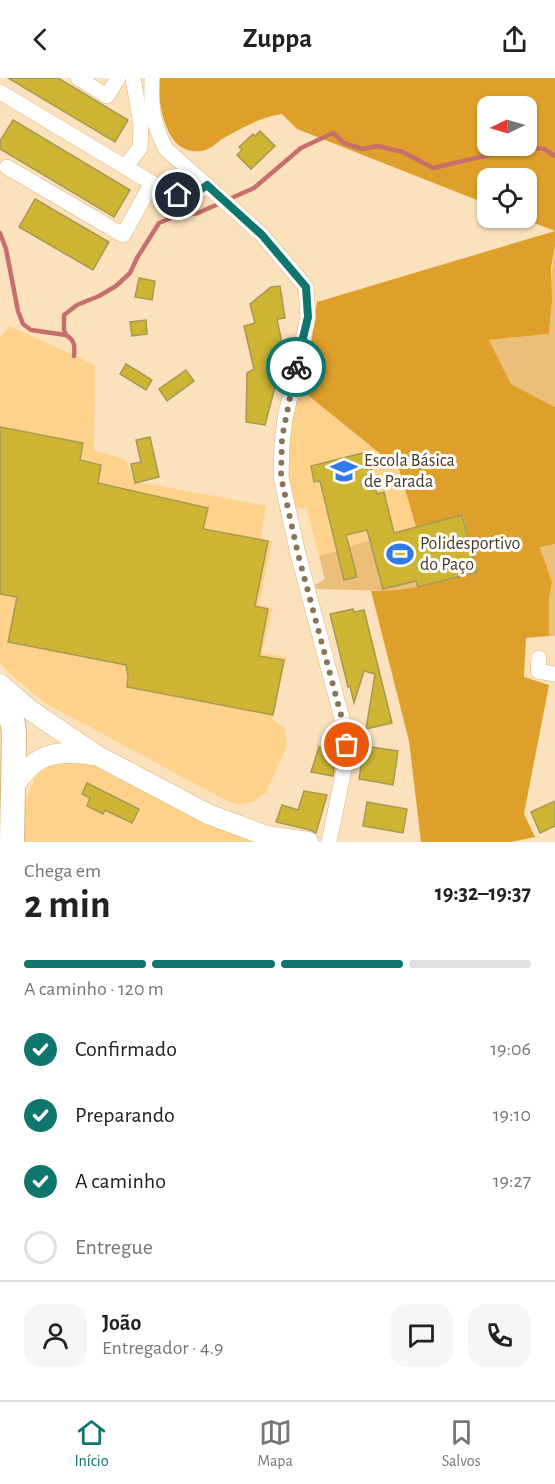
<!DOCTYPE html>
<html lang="pt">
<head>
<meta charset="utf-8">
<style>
  :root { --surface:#fff; --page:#f6f6f6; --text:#222; --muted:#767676; --line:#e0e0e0; --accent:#0f766e }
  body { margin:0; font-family:"Alegreya Sans",sans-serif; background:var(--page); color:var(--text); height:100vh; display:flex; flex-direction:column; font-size:22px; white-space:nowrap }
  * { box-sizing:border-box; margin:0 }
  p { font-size:20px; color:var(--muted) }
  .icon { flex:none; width:33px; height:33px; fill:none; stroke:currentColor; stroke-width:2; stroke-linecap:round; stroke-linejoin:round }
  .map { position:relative; height:764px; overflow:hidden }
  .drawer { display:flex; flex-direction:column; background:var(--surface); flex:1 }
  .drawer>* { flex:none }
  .needle { width:39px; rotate:265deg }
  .tools { position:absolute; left:477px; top:18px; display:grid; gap:12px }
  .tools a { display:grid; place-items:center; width:60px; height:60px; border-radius:12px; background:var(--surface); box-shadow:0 2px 4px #0004; font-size:30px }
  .pin { position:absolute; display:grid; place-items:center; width:51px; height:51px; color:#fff; margin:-26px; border:3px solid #fff; border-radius:50%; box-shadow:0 2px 6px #0007 }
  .courier { position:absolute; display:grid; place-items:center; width:60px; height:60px; margin:-30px; border:4px solid #0f766e; border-radius:50%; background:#fff; color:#222; box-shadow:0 2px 8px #0007 }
  .headline em { font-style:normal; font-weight:700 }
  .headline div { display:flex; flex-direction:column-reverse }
  .headline { display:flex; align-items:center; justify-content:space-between; height:102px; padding:0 24px }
  h1 { font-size:39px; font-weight:700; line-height:45px }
  .bar { display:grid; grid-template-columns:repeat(4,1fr); gap:9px 6px; align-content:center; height:72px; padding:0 24px }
  .bar i { height:8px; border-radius:4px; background:var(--line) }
  .bar .current { background:var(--accent) }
  .bar p { grid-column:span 4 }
  .line { display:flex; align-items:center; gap:15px; padding:0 24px; border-top:2px solid var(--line) }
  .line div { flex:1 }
  .round { display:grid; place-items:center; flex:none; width:63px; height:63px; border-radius:18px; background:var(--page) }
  ol { padding:0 24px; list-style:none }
  li { display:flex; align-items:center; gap:18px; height:66px }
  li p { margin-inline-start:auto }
  li .icon { padding:6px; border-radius:50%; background:var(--accent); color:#fff; stroke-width:4 }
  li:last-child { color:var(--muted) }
  li i { width:33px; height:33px; border:3px solid var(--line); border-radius:50% }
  header { display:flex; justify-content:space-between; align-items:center; height:78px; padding:0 24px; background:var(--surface); font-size:27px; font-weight:700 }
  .menu { display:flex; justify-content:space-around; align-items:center; height:84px; border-top:2px solid var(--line); background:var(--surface); font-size:16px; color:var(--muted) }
  .menu a { display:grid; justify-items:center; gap:3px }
  .menu .current { color:var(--accent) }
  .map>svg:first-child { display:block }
  .built { fill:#ffd28b }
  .green { fill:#ebbf7a }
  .forest { fill:#dea02a; fill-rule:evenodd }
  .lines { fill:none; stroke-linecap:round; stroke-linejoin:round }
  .stream { stroke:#c76f6c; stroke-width:4.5 }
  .building { fill:#cdb533; stroke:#a79953; stroke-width:1.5 }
  .minor-casing { stroke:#dbb475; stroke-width:16 }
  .tertiary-casing { stroke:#dbb475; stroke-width:21 }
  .primary-casing { stroke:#dbb475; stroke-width:26 }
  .minor { stroke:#fff; stroke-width:15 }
  .tertiary { stroke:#fff; stroke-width:20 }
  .primary { stroke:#fff; stroke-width:24 }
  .done { stroke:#887557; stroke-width:6; stroke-dasharray:0 10.8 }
  .route { stroke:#0f766e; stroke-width:8 }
  .labels { text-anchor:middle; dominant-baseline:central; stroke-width:6; stroke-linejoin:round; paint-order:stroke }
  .poi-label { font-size:18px; fill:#4a3a20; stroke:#fff; text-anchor:start }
</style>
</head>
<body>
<header><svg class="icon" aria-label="back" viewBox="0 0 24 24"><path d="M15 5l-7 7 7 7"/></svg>Zuppa<svg class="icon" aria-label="share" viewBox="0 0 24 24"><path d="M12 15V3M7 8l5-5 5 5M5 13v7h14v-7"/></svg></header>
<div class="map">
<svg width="555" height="764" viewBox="0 0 555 764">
  <rect width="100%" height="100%" fill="#fbe2bd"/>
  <!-- built -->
  <g class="built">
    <polygon points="10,248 95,287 94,372 126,382 134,403 266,428 261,460 272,463 259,527 273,530 262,575 287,579 272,641 285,650 287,668 266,715 252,724 238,726 227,723 45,625 9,595 0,584 0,260"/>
    <polygon points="299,310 399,391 416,449 370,461 370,463 349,468 350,470 319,478 307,431 295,429 288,395 290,352"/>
    <polygon points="53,684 91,684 205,746 261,764 25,764 26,721 35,700"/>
  </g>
  <!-- green -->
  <g class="green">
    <path d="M555 171V329L511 306 489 262 549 256C553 227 549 199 555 171Z"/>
    <polygon points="462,437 477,494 418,509 389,513 316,511 315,507 325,501 319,478 349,470 349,468 370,463 370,461"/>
    <polygon points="555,466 555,558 549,558 549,521 552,504 540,468"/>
  </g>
  <!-- forest -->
  <path class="forest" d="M157 0H555V168L551 190 552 221 549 256 489 262 511 306 555 329V466L540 469 552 504 549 521V558L526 560 524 599 549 607 524 736 535 759 511 764H421L409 663 371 513C408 514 442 503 477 494L463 437 416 449 399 391 299 310 310 273 317 224 555 153 521 140H526V100H488L487 126 297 51 282 36C260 39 242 50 222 61 217 65 209 72 202 73 164 78 160 27 157 0ZM488 28H526V68H488Z"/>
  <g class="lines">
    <!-- stream -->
    <g class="stream">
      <path d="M0 155 6 171 18 233 23 246 31 252 66 257C75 262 75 269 74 278"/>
      <polyline points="66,257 64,252 64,237 77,227 99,218 116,208 130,195 137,180 159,145 176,138 198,135 254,110 301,70 333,55 344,65 362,71 378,68 403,74 433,90 524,69 544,71 555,78"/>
    </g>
  </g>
  <!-- building -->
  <g class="building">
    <polygon points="8,0 58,0 128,42 115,64"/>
    <polygon points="13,42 130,112 114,139 0,71 0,63"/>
    <polygon points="260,53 275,68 251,91 237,77 242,72 239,69 253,56 255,58"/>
    <polygon points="35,121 109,164 93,192 19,149"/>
    <polygon points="139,200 155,203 152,222 135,219"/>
    <polygon points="280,208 285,240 277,241 284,275 265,347 246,344 247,295 254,291 244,248 255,245 250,226 271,209"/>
    <polygon points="146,242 147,256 132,258 130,244"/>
    <polygon points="126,286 152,302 146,312 120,296"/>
    <polygon points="186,292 194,303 167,323 159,311"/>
    <polygon points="0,349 83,365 80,382 101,387 98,405 208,430 203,451 268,463 255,528 268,531 259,578 284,582 273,637 127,609 128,599 126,587 8,564 17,519 0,516"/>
    <polygon points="150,359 159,399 135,405 131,386 141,384 136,362"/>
    <polygon points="367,374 377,416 384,414 394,455 462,437 477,494 418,509 416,503 383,511 367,452 346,457 357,499 344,502 320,403 314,404 311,388"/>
    <polygon points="353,531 354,534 364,532 392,645 366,651 375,596 364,593 354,625 350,608 348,609 330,536"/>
    <polygon points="364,668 398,673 393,707 359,701"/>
    <polygon points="319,669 336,674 333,698 311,694"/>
    <polygon points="87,705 139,731 132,745 105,732 103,736 87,728 90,720 82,716"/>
    <polygon points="304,713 327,717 316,755 310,752 276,744 282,727 298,732"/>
    <polygon points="555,723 555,748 540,755 531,734"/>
    <polygon points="367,724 407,731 403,755 363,748"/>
  </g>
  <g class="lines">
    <defs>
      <g id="minor">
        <polyline points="78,0 107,18 118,0"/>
        <path d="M152 0C151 29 152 45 166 71L262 157 306 209 308 239 285 341 282 365 281 399 298 476 345 652 346 682 329 764"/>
        <path d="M0 14 152 105C173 115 187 125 207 107"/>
        <polyline points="7,89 123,157 152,105"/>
        <polyline points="125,89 140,70 141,46 133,0"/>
        <polyline points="539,580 538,593 555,596"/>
      </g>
      <g id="tertiary">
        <polyline points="0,606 30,632 98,678 208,736 267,758 308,764"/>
        <path d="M13 710C34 676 54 671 93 677"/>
      </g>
      <polyline id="primary" points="0,613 13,646 14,657 12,764"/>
    </defs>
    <!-- minor casing -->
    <use href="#minor" class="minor-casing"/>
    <!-- tertiary casing -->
    <use href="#tertiary" class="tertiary-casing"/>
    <!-- primary casing -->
    <use href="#primary" class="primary-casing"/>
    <!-- minor -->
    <use href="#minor" class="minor"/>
    <!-- tertiary -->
    <use href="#tertiary" class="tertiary"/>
    <!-- primary -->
    <use href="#primary" class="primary"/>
  </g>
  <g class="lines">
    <!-- done -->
    <polyline class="done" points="296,289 282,360 281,399 298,476 345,652 347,667"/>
    <!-- route -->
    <path class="route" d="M178 117C190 117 197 115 207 107L262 157 306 209 308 239 296 289"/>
  </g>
  <!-- icons -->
  <defs>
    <symbol id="school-bare" viewBox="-9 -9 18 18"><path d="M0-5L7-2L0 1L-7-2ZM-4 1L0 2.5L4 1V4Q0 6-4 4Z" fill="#2e7be7" stroke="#fff" stroke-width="2.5" paint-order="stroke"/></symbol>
    <symbol id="stadium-bare" viewBox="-9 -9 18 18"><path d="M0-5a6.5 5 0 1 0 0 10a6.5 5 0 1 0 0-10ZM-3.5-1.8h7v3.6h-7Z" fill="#2e7be7" stroke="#fff" stroke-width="2.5" paint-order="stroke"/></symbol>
  </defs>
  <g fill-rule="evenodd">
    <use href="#school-bare" x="325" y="374" width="38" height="38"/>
    <use href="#stadium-bare" x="381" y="457" width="38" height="38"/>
  </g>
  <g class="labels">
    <!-- poi labels -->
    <g class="poi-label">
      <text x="364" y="383">Escola Básica<tspan x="364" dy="21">de Parada</tspan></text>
      <text x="420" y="466">Polidesportivo<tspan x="420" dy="21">do Paço</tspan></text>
    </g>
  </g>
</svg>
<div class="tools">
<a><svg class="needle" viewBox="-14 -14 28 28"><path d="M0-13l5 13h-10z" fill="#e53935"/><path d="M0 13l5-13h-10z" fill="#767676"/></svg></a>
<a><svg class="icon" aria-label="locate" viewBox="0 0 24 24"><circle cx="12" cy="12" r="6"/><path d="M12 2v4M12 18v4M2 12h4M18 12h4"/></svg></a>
</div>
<div class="pin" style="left:347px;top:667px;background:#ea580c"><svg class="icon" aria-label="bag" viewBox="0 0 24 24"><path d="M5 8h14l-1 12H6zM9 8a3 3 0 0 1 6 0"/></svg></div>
<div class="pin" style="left:178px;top:117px;background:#1f2937"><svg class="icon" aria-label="home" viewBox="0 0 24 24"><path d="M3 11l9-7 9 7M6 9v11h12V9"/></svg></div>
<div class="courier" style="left:296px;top:289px"><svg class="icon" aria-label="bike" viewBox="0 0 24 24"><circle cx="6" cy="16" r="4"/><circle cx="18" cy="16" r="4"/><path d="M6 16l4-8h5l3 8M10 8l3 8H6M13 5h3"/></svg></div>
</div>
<section class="drawer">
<div class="headline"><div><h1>2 min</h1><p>Chega em</p></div><em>19:32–19:37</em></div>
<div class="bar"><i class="current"></i><i class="current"></i><i class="current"></i><i></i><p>A caminho · 120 m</p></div>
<ol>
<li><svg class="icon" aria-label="check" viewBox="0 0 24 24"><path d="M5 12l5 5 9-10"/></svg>Confirmado<p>19:06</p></li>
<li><svg class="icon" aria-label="check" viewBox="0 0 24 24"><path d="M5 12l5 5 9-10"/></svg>Preparando<p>19:10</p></li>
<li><svg class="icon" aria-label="check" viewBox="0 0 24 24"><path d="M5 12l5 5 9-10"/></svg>A caminho<p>19:27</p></li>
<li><i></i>Entregue</li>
</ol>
<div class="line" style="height:108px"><a class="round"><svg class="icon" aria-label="person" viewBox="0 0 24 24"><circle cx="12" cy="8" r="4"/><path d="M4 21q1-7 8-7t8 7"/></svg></a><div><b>João</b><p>Entregador · 4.9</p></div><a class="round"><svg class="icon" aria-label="chat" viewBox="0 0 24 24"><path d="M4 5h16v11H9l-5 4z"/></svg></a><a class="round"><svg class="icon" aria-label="phone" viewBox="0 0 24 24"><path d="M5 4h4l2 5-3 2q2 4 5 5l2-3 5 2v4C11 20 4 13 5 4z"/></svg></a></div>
</section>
<nav class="menu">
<a class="current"><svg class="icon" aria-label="home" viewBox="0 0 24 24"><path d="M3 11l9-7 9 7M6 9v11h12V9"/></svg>Início</a>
<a><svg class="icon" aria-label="map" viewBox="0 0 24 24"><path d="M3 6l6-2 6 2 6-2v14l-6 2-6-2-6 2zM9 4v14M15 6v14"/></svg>Mapa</a>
<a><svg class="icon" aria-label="saved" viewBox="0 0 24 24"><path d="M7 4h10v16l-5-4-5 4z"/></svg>Salvos</a>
</nav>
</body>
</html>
